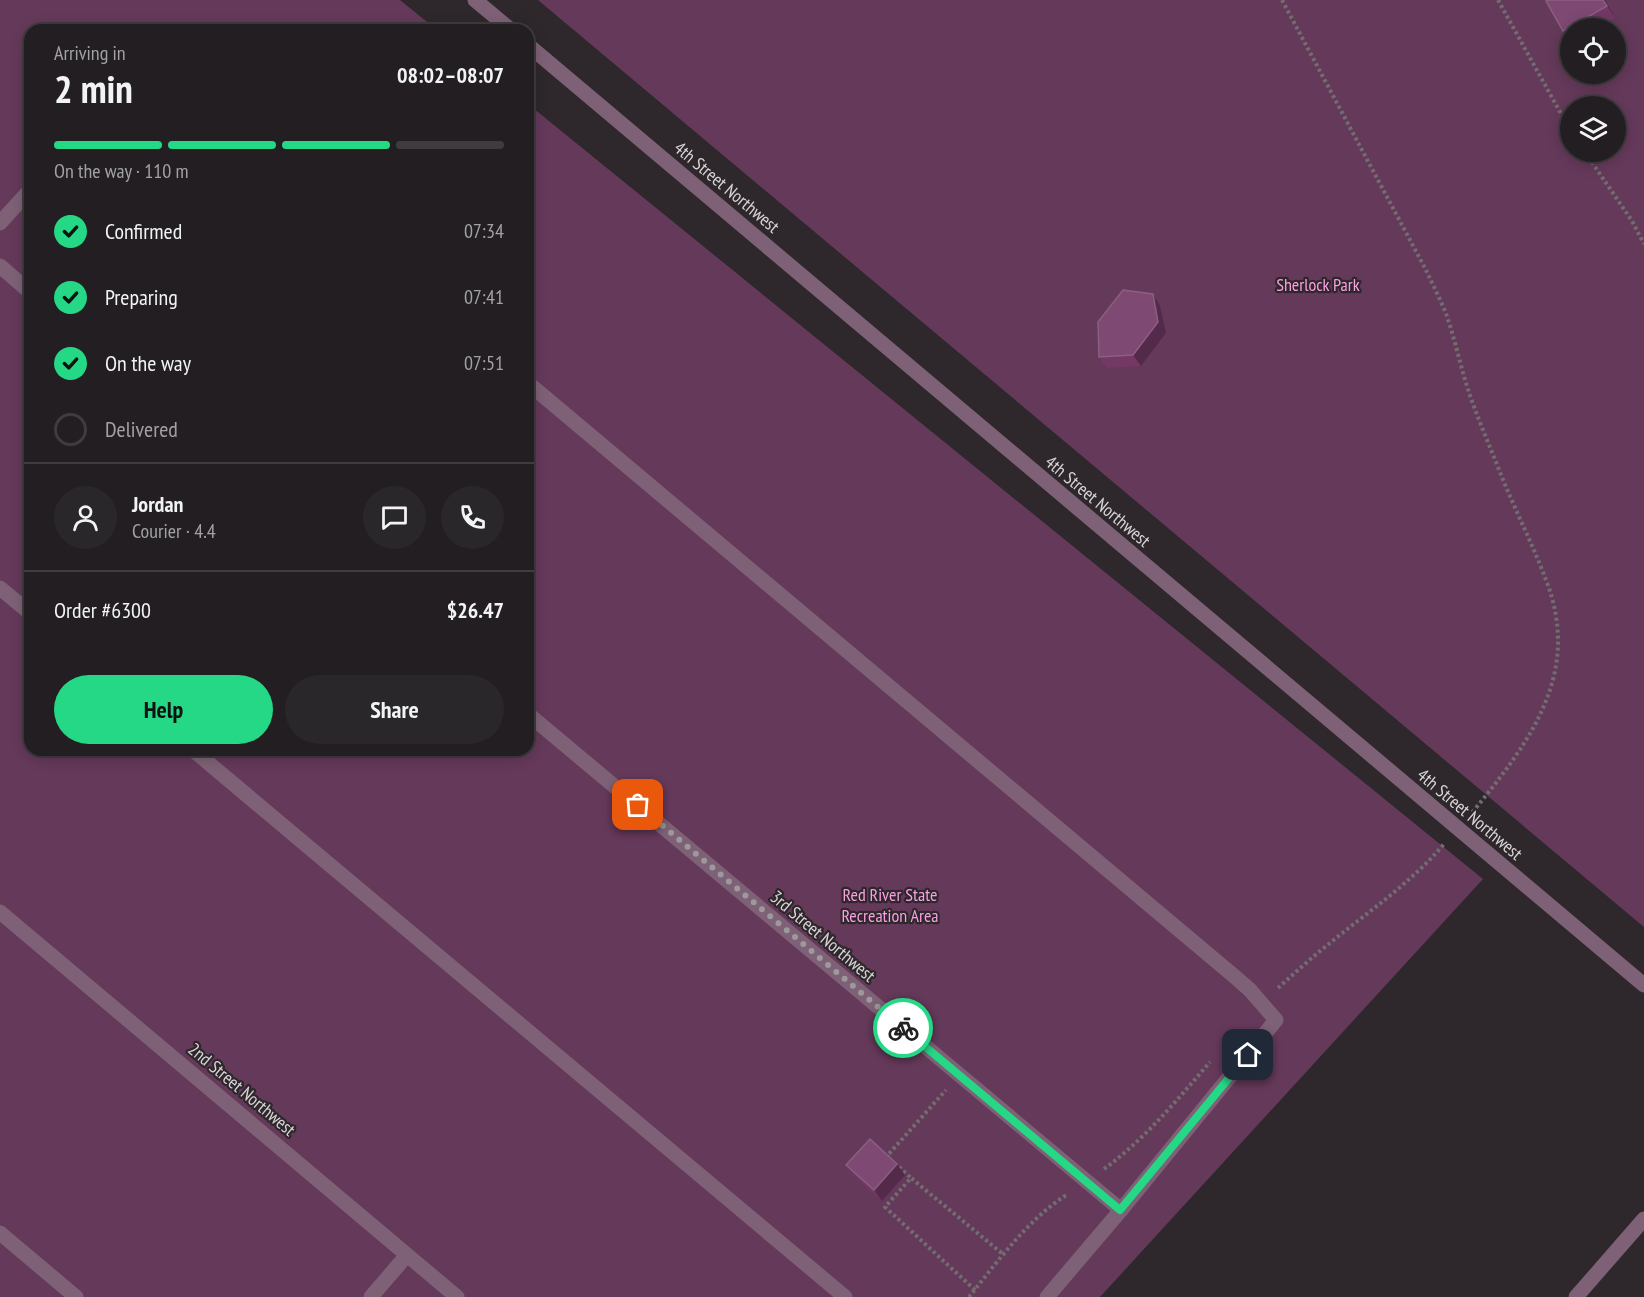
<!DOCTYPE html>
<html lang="en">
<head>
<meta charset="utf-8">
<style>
  :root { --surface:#221e21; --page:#2a272a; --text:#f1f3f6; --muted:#a2a2a5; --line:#3f3c3f; --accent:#25d886 }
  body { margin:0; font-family:"PT Sans Narrow",sans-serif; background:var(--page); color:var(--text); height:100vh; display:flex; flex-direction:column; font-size:22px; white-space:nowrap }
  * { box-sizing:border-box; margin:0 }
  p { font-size:20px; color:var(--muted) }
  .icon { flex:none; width:33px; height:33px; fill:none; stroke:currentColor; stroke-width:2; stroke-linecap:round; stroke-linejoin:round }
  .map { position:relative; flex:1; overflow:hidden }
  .drawer { position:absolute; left:24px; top:24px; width:510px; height:732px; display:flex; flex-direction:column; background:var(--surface); border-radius:18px; box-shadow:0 3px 15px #0003,0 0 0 2px var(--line) }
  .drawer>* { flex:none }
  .fabs { position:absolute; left:1560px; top:18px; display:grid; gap:12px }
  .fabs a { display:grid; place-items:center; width:66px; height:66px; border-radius:50%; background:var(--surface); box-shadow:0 3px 15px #0003,0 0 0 2px var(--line); font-size:30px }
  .pin { position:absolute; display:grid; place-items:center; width:51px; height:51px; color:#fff; margin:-26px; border-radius:12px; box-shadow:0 3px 9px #0006 }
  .courier { position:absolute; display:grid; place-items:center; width:60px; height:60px; margin:-30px; border:4px solid #25d886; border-radius:50%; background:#fff; color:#222; box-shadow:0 2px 8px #0007 }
  .headline em { font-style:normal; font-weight:700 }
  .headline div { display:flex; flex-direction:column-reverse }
  .headline { display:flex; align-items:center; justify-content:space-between; height:102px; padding:0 30px }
  h1 { font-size:39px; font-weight:700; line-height:45px }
  .bar { display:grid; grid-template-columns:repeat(4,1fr); gap:9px 6px; align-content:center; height:72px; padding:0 30px }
  .bar i { height:8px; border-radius:4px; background:var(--line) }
  .bar .current { background:var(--accent) }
  .bar p { grid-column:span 4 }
  .line { display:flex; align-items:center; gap:15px; padding:0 30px; border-top:2px solid var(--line) }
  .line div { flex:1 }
  .round { display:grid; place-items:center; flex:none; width:63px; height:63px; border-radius:32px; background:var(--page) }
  ol { padding:0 30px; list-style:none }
  li { display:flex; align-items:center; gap:18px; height:66px }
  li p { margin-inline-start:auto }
  li .icon { padding:6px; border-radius:50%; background:var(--accent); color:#111; stroke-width:4 }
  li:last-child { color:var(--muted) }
  li i { width:33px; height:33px; border:3px solid var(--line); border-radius:50% }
  .action { display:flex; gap:12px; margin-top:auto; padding:12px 30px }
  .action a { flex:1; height:69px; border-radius:36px; background:var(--accent); color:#111; font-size:24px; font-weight:700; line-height:69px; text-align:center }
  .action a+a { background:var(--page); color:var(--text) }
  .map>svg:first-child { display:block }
  .green { fill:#65395a; fill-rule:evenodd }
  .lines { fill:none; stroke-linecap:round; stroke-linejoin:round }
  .path { stroke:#726d70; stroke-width:4; stroke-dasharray:3 3; stroke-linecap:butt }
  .minor { stroke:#7e6176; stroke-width:15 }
  .wall { fill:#733866 }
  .shaded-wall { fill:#532a4a }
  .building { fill:#7e4973; stroke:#8c5e82; stroke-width:1.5 }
  .done { stroke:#9c989b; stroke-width:6; stroke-dasharray:0 10.8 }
  .route { stroke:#25d886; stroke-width:8 }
  .labels { text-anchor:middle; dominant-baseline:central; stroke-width:4.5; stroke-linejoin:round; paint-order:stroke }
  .street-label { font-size:18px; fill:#d8d4d7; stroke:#2e282c }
  .park-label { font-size:18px; fill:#fc9ee4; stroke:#2e282c }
</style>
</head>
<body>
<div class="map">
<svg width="1644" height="1297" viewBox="0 0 1644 1297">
  <rect width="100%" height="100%" fill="#2e282c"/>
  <!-- green -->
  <g class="green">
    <polygon points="0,0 400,0 437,30 30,30 30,750 528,750 528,104 1483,879 1100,1297 0,1297"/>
    <path d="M538 0H1644V927ZM1570 28H1616V74H1570ZM1570 106H1616V152H1570Z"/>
  </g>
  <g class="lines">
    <!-- path -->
    <g class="path">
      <path d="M1282 0 1426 270C1432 283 1439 297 1445 311 1454 335 1459 361 1467 386 1475 412 1486 437 1496 462 1511 502 1531 540 1546 580 1583 675 1528 744 1471 814"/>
      <polyline points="1498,0 1570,130"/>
      <polyline points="1585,152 1632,221 1644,244"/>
      <path d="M1278 988C1295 973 1312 957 1330 943 1369 911 1411 883 1444 844"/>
      <polyline points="889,1158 887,1156 946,1090"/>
      <polyline points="899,1167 911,1178"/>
      <path d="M1104 1169C1145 1139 1177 1100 1210 1062"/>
      <polyline points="975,1290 885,1207 911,1178 1004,1255"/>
      <path d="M969 1297C998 1261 1028 1219 1068 1194"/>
    </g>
    <!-- minor -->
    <g class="minor">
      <polyline points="475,0 511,30"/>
      <polyline points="528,45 1644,985"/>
      <polyline points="0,223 30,190"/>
      <polyline points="0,266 30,292"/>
      <polyline points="528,383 1234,976 1250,990 1276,1020 1121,1210 1047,1297"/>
      <polyline points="0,588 30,613"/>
      <polyline points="528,714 1121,1210"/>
      <polyline points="193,750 845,1297"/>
      <polyline points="0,912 457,1297"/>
      <polyline points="0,1233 76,1297"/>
      <polyline points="371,1297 407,1255"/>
      <polyline points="1576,1297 1644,1219"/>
    </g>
  </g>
  <!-- wall -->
  <g class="wall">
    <polygon points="1605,0 1615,18 1596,28 1570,28 1570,42 1563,31"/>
    <polygon points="1160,306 1166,333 1141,366 1107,368 1099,357"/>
    <polygon points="846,1165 905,1175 882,1201 854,1176"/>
  </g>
  <!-- shaded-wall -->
  <g class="shaded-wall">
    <polygon points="1603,0 1605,0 1615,18"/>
    <polygon points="1153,294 1160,306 1166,333 1141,366 1133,355"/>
    <polygon points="897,1164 905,1175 882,1201 874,1190"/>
  </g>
  <!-- building -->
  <g class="building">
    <polygon points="1549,0 1603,0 1607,6 1563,31 1546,1"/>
    <polygon points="1123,290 1153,294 1158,322 1133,355 1099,357 1098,322"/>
    <polygon points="870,1139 897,1164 874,1190 846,1165"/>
  </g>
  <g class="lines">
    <!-- done -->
    <polyline class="done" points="638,805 903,1028"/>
    <!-- route -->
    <polyline class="route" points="903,1028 1120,1210 1248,1055"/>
  </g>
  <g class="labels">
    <!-- street labels -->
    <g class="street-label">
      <text transform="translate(727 187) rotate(40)">4th Street Northwest</text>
      <text transform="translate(1098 501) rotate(40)">4th Street Northwest</text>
      <text transform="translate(1470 814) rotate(40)">4th Street Northwest</text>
      <text transform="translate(823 936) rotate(40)">3rd Street Northwest</text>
      <text transform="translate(242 1089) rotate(40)">2nd Street Northwest</text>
    </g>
    <!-- park labels -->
    <g class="park-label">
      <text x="1318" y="284">Sherlock Park</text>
      <text x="890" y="894">Red River State<tspan x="890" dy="21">Recreation Area</tspan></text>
    </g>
  </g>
</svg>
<div class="fabs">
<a><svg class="icon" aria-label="locate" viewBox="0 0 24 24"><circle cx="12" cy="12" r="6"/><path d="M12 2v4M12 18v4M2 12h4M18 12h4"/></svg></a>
<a><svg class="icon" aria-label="layers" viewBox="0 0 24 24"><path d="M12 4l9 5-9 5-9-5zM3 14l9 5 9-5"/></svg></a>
</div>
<div class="pin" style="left:638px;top:805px;background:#ea580c"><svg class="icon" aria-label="bag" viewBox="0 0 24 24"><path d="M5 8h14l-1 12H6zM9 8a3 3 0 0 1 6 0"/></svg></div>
<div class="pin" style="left:1248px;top:1055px;background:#1f2937"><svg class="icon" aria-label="home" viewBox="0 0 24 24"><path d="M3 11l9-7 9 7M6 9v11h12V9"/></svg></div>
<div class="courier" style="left:903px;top:1028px"><svg class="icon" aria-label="bike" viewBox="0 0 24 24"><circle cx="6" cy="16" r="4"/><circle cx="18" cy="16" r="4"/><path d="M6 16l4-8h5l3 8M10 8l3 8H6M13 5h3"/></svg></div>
<section class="drawer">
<div class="headline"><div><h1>2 min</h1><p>Arriving in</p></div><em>08:02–08:07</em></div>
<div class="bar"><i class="current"></i><i class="current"></i><i class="current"></i><i></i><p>On the way · 110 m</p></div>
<ol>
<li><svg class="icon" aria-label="check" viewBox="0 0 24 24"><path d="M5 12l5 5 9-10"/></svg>Confirmed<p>07:34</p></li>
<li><svg class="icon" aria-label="check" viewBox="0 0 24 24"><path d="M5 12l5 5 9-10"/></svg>Preparing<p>07:41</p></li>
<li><svg class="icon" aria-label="check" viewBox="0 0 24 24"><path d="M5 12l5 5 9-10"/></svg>On the way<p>07:51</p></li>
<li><i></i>Delivered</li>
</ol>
<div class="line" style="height:108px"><a class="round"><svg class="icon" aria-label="person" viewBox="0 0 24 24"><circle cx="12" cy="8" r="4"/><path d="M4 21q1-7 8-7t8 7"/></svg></a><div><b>Jordan</b><p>Courier · 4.4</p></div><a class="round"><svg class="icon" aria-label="chat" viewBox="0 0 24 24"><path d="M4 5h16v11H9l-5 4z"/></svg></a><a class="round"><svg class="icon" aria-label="phone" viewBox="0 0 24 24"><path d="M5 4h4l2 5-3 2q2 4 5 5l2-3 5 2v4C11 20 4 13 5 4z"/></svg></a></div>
<div class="line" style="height:78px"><div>Order #6300</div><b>$26.47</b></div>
<div class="action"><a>Help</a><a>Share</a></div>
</section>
</div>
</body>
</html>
